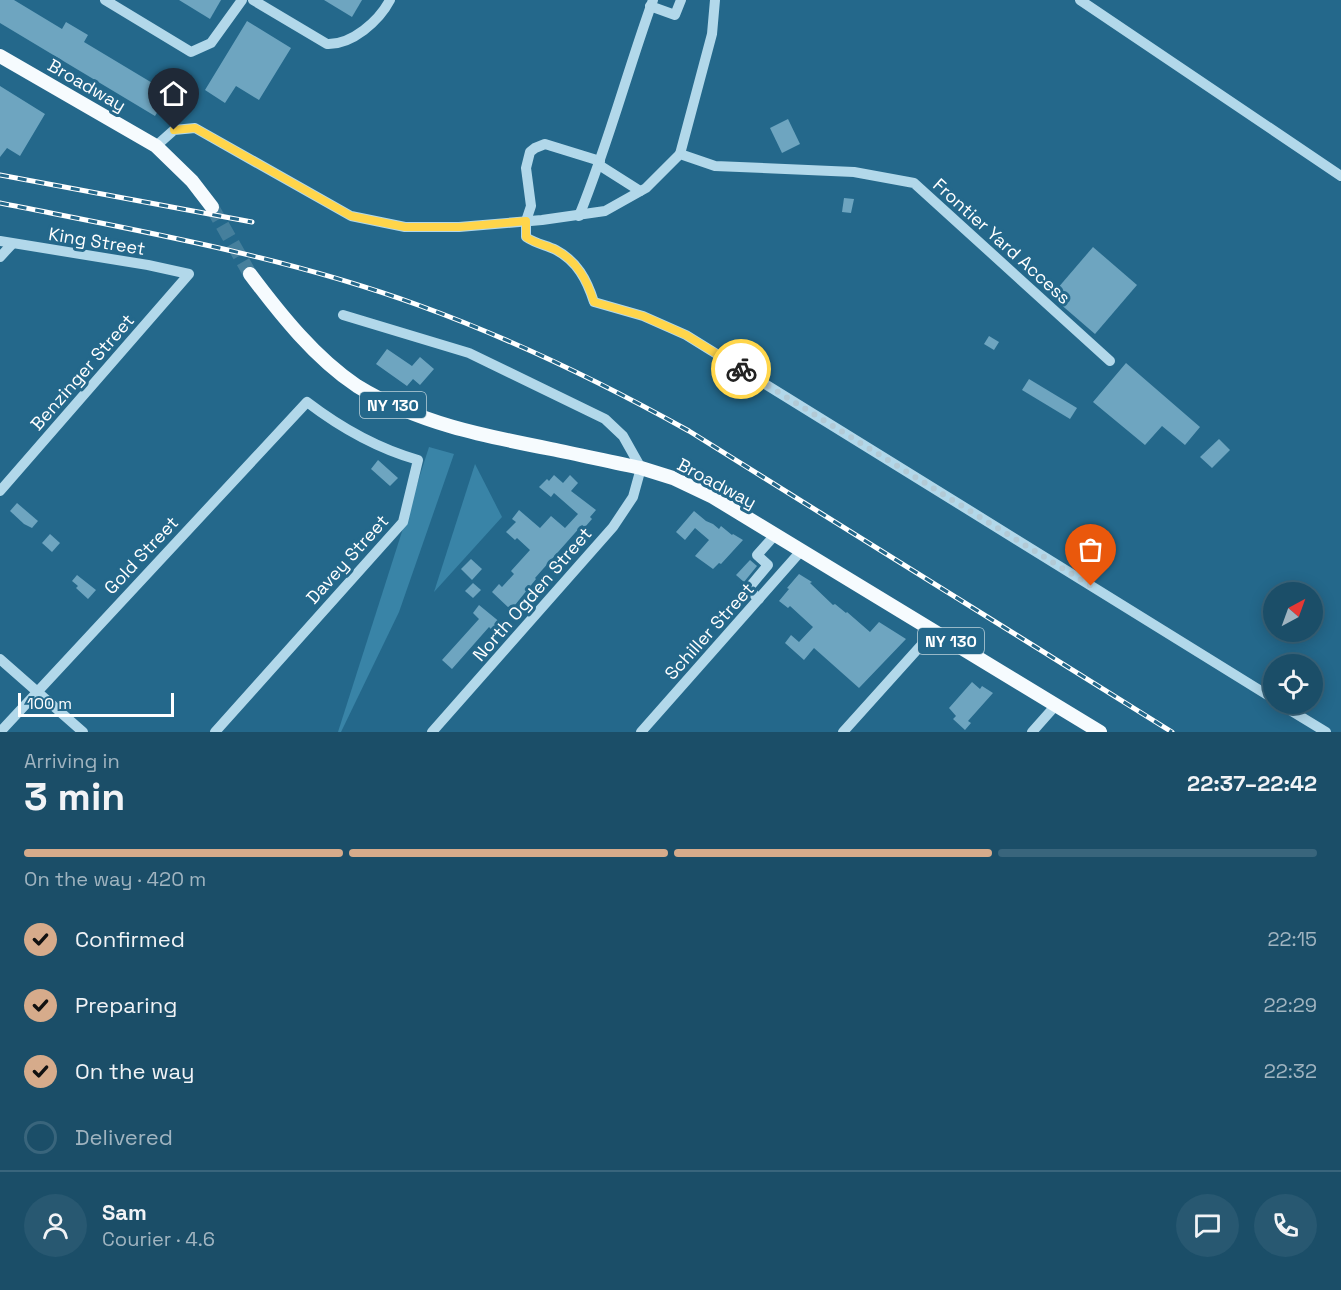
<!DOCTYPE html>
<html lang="en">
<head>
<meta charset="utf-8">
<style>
  :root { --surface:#1b4e68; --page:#285871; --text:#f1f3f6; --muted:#a0b4c0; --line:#39657c; --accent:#d6ab8b }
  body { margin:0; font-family:"Space Grotesk",sans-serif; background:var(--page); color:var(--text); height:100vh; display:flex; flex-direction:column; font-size:22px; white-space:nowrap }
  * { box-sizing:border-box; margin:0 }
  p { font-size:20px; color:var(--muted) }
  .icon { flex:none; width:33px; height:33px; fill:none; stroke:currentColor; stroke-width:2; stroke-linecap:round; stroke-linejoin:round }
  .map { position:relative; height:732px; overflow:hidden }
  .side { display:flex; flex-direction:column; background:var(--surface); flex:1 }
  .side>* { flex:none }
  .needle { width:39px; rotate:41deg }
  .controls { position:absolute; left:1263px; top:582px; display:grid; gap:12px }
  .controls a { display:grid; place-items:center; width:60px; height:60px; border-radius:50%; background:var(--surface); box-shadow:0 3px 15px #0003,0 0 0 2px var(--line); font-size:30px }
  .scale { position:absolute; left:18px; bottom:15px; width:156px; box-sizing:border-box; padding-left:6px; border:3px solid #fff; border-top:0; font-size:16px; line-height:21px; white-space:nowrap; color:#fff; -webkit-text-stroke:4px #24688b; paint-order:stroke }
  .pin { position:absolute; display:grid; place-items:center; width:51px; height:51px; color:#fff; margin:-62px -26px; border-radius:50% 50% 50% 0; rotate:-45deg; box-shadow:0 0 6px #0007 }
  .pin .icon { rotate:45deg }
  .courier { position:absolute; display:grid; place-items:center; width:60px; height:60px; margin:-30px; border:4px solid #ffd54a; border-radius:50%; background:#fff; color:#222; box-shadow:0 2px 8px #0007 }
  .overview em { font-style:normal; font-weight:700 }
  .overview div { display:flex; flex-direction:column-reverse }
  .overview { display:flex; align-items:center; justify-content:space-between; height:102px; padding:0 24px }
  h1 { font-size:39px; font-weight:700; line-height:45px }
  .bar { display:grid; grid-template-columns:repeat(4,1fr); gap:9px 6px; align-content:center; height:72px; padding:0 24px }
  .bar i { height:8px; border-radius:4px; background:var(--line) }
  .bar .active { background:var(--accent) }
  .bar p { grid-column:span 4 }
  .line { display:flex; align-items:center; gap:15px; padding:0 24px; border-top:2px solid var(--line) }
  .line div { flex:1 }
  .round { display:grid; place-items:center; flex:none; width:63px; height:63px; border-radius:32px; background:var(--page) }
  ol { padding:0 24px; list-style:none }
  li { display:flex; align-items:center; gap:18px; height:66px }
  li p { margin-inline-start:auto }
  li .icon { padding:6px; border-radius:50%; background:var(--accent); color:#111; stroke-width:4 }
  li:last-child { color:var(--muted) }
  li i { width:33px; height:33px; border:3px solid var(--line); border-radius:50% }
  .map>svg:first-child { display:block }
  .green { fill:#3984a7 }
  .building { fill:#6ea5c0 }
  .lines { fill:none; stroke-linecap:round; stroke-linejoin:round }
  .major-tunnel { stroke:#457f9c; stroke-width:14; stroke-dasharray:14 7; stroke-linecap:butt }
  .minor { stroke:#b2d8ea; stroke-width:10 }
  .major { stroke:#f6fbfe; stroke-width:14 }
  .rail-casing { stroke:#fff; stroke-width:5 }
  .rail { stroke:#24688b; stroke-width:3; stroke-dasharray:9; stroke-linecap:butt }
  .done { stroke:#b2cad6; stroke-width:6; stroke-dasharray:0 10.8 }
  .route { stroke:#ffd54a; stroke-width:8 }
  .labels { text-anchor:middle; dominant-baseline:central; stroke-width:6; stroke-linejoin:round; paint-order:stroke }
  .shield { fill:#24688b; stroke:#bdd2dc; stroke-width:1.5 }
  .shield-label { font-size:16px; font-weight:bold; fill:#fff }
  .street-label { font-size:18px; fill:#fff; stroke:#24688b }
</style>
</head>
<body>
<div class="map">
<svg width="1341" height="732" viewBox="0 0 1341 732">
  <rect width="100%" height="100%" fill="#24688b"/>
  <!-- green -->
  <g class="green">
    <polygon points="429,447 454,454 399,612 341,732 338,732"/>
    <polygon points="475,464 502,517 434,592"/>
  </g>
  <!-- building -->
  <g class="building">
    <polygon points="0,0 14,0 62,29 66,22 88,35 84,42 169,93 155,116 0,23"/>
    <polygon points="179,0 221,0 210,19"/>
    <polygon points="324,0 362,0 352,17"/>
    <polygon points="247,21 291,48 259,100 236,86 225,103 205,90"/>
    <polygon points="0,86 45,114 20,156 7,148 0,157"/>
    <polygon points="788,119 800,144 782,153 770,128"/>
    <polygon points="844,198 854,199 851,213 842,212"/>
    <polygon points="1093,247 1137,285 1095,334 1051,296"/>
    <polygon points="989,336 999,342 994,350 984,344"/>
    <polygon points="387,349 412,366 420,357 434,369 420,385 413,379 407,386 376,364"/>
    <polygon points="1126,363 1200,427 1185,445 1162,426 1145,445 1093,402"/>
    <polygon points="1029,379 1077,408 1070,419 1022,390"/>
    <polygon points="1219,439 1230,450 1212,468 1200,457"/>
    <polygon points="378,460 398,478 390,486 371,469"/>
    <polygon points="554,475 563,483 570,475 578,483 571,491 596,510 590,517 592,519 585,527 582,525 535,578 536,579 511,610 492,592 499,584 502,587 514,574 511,571 530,550 517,538 515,540 506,532 516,522 512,519 519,510 540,528 551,516 565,528 578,514 554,493 551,497 539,487 547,479 549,481"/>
    <polygon points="17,503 38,521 32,528 24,524 10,511"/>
    <polygon points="694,511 706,521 713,524 719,529 721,526 732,535 733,534 743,540 721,564 719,563 713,569 695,556 709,540 695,528 685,540 676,532"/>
    <polygon points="50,534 60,543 52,552 42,543"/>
    <polygon points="471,559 482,569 472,580 461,569"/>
    <polygon points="750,560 757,566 744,582 736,575"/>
    <polygon points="799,574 812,582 810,583 833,605 835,604 846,613 847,612 870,632 879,622 906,639 859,688 814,648 804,660 785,643 791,635 799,642 813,627 790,606 788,608 779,601 789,589 787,588"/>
    <polygon points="77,575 96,590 88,599 76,588 78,586 72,581"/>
    <polygon points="473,583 481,590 473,598 465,591"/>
    <polygon points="479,605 501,623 494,632 489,627 452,669 442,660 479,619 473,613"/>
    <polygon points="972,682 980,689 982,686 993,693 968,721 971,723 965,730 953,719 956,716 949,708"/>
  </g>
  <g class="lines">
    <!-- major-tunnel -->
    <polyline class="major-tunnel" points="212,207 250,274"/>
    <!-- minor -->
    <g class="minor">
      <polyline points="105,0 191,52 211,43 242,0"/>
      <path d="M253 0 327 44C352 45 379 21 390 0"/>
      <polyline points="1080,0 1341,176"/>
      <polyline points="650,6 675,15 681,0"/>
      <polyline points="156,146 174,130 195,128 351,216 405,227 459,227 542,220 605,211 646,188 680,154 715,166 854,172 914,183 1110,361"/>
      <polyline points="680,154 712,34 715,0"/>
      <path d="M600 161 545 144 535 148 530 152 526 168 531 206 526 221V237C536 244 546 245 556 250 577 261 587 280 594 302L643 316 686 335 1274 699"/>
      <polyline points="599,165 640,191"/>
      <path d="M579 216C608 145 627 72 653 0"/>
      <polyline points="0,241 148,265 189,274 0,491"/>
      <polyline points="0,257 12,244"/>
      <polyline points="343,315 469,353 605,419 623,436 641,468 633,497 613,527 432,732"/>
      <polyline points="759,599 748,589 768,565 757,555 775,535"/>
      <polyline points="0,659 83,732"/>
      <polyline points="1280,704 1326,732"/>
      <path d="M0 732 307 402C341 428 376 448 418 460L403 522 215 732"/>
      <polyline points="641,732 801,551"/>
      <polyline points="843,732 934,631"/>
      <polyline points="1032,732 1056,705"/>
    </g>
    <!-- major -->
    <g class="major">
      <polyline points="0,56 156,146 192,181 212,207"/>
      <path d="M250 274C280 314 315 358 357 386 417 423 484 436 551 449 581 455 611 462 641 468L673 478 713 497 1100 732"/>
    </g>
    <defs>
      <g id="rail">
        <polyline points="0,175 252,222"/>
        <path d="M0 203C140 231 283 256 418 305 512 339 601 382 689 431L1172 732"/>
      </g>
    </defs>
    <!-- rail casing -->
    <use href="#rail" class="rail-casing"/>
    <!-- rail -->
    <use href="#rail" class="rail"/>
  </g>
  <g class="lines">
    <!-- done -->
    <polyline class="done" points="741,369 1091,586"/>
    <!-- route -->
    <path class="route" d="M174 130 195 128 351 216 405 227H459L526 221V237C536 244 546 245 556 250 577 261 587 280 594 302L643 316 686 335 741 369"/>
  </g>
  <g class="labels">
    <!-- shield labels -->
    <g class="shield">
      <rect x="360" y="392" width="66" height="26" rx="4.5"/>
      <rect x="918" y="628" width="66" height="26" rx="4.5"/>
    </g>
    <g class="shield-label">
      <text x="393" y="405">NY 130</text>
      <text x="951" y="641">NY 130</text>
    </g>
    <!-- street labels -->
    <g class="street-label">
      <text transform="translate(87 85) rotate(30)">Broadway</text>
      <text transform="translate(97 241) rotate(9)">King Street</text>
      <text transform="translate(1002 241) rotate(42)">Frontier Yard Access</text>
      <text transform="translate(82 372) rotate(-49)">Benzinger Street</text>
      <text transform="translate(717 483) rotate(28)">Broadway</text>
      <text transform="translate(141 555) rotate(-47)">Gold Street</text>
      <text transform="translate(347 559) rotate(-48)">Davey Street</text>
      <text transform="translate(532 594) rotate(-49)">North Ogden Street</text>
      <text transform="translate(709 631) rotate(-48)">Schiller Street</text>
    </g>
  </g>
</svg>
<div class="controls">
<a><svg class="needle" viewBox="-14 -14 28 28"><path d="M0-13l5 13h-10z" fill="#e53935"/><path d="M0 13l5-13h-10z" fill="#a0b4c0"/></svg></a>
<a><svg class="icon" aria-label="locate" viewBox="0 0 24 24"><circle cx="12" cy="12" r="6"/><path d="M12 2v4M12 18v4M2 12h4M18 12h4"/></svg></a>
</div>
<div class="scale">100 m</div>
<div class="pin" style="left:1091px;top:586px;background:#ea580c"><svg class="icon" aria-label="bag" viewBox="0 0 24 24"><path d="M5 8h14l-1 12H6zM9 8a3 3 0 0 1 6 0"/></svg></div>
<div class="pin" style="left:174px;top:130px;background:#1f2937"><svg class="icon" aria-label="home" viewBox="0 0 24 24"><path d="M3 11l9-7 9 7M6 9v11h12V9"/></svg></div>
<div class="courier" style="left:741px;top:369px"><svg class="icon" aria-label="bike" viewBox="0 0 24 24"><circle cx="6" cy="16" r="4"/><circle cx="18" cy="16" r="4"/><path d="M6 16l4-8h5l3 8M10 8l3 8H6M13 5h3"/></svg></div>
</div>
<section class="side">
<div class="overview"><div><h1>3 min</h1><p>Arriving in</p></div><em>22:37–22:42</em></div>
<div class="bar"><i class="active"></i><i class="active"></i><i class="active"></i><i></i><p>On the way · 420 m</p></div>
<ol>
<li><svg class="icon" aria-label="check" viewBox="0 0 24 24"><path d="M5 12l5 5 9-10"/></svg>Confirmed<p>22:15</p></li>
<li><svg class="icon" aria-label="check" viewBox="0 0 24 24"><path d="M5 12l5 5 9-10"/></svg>Preparing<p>22:29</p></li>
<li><svg class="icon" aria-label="check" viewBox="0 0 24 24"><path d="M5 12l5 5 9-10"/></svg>On the way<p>22:32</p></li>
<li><i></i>Delivered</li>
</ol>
<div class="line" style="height:108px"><a class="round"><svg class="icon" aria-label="person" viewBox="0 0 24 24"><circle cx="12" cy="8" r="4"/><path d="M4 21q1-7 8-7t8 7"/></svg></a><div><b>Sam</b><p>Courier · 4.6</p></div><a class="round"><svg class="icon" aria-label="chat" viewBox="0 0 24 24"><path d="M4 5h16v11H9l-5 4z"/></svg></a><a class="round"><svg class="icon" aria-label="phone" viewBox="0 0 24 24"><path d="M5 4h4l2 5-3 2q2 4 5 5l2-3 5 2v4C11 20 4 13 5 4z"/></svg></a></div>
</section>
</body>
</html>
